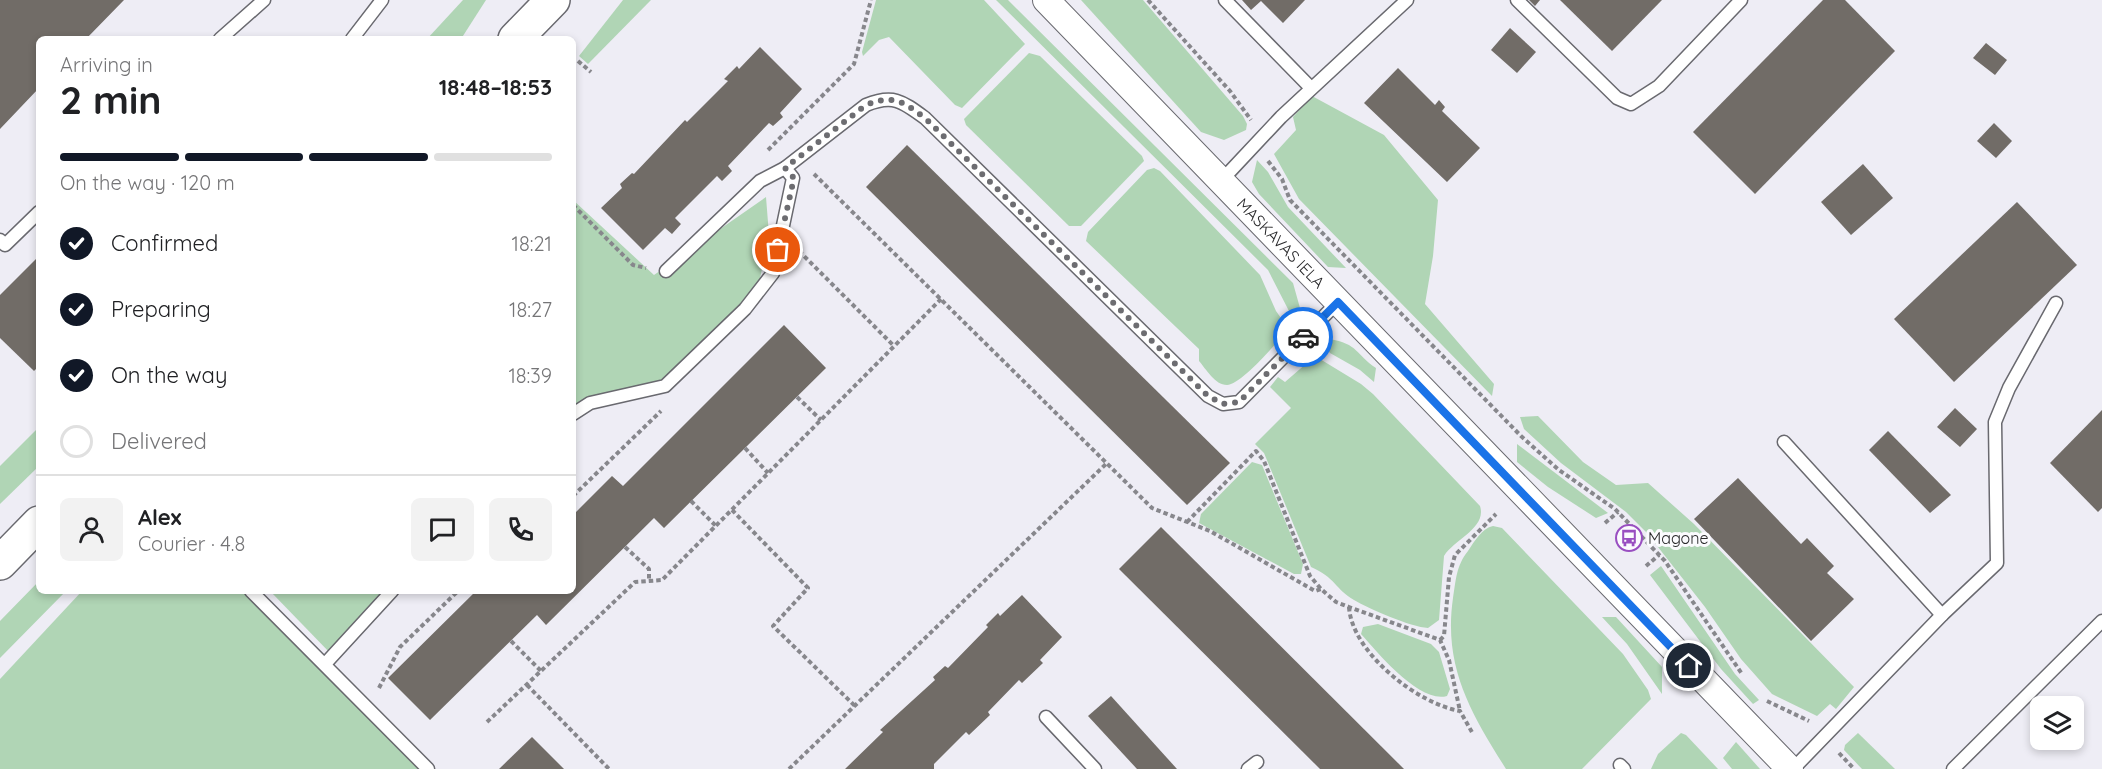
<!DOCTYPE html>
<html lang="en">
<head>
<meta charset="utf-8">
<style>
  :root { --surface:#fff; --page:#f2f2f2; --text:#202124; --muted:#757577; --line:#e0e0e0; --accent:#111827 }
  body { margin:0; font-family:Quicksand,sans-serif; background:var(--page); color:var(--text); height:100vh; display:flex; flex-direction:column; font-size:22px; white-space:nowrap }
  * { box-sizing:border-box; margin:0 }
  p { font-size:20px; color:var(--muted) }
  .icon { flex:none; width:33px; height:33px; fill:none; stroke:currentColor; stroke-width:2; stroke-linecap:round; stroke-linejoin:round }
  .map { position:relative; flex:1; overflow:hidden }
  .side { position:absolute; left:36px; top:36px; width:540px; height:558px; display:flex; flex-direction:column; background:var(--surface); border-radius:9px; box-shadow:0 3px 9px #0003 }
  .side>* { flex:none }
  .tools { position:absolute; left:2030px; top:696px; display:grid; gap:12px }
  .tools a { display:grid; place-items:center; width:54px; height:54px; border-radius:9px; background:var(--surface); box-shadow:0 3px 9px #0003; font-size:30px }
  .pin { position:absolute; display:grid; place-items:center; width:51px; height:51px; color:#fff; margin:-26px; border:3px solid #fff; border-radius:50%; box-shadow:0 2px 6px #0007 }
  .courier { position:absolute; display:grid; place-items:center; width:60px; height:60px; margin:-30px; border:4px solid #1a73e8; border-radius:50%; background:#fff; color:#222; box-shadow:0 2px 8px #0007 }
  .headline em { font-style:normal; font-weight:800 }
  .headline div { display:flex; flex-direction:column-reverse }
  .headline { display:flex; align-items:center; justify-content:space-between; height:102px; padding:0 24px }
  h1 { font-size:39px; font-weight:800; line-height:45px }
  .bar { display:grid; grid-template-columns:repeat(4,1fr); gap:9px 6px; align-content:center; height:72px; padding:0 24px }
  .bar i { height:8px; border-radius:4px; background:var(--line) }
  .bar .selected { background:var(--accent) }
  .bar p { grid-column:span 4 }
  .line { display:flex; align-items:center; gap:15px; padding:0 24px; border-top:2px solid var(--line) }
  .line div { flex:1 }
  .round { display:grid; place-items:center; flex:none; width:63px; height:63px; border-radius:9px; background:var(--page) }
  ol { padding:0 24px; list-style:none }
  li { display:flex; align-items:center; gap:18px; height:66px }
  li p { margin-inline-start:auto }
  li .icon { padding:6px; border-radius:50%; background:var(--accent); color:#fff; stroke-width:4 }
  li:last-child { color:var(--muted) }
  li i { width:33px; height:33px; border:3px solid var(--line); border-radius:50% }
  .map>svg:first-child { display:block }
  .grass { fill:#b0d5b5 }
  .building { fill:#716c67 }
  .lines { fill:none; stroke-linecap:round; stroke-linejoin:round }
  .service-casing { stroke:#69696f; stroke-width:15 }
  .minor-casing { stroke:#69696f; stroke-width:28 }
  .primary-casing { stroke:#69696f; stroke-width:36 }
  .path { stroke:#87878c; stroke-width:4; stroke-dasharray:4.5 3; stroke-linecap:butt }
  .service { stroke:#fff; stroke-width:12 }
  .minor { stroke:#fff; stroke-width:26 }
  .primary { stroke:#fff; stroke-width:33 }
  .done { stroke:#6d6d71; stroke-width:6; stroke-dasharray:0 10.8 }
  .route { stroke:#1a73e8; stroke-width:8 }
  .labels { text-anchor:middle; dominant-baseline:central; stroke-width:6; stroke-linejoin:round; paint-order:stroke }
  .street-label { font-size:16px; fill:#28282a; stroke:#fbfbfe }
  .poi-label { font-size:16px; fill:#28282a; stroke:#fbfbfe; text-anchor:start }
</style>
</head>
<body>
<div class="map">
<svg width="2102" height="769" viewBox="0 0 2102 769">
  <rect width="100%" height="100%" fill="#eeedf5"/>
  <!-- grass -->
  <g class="grass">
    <polygon points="463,0 486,0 461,39 427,39"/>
    <polygon points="623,0 651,0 588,64 579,56"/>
    <polygon points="876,0 984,0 1025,44 962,108 955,105 889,37 879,40 863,56 862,52"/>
    <polygon points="996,0 1008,0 1293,283 1300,308 1296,319 1290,313 1268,270"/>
    <polygon points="1081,0 1143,0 1243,116 1247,124 1246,130 1224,140 1201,132"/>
    <polygon points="1029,53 1040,56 1142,156 1144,161 1081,226 1069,226 966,125 964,119"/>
    <polygon points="1312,96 1384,135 1438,200 1433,256 1425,304 1494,384 1492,396 1299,199 1274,154 1296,130 1293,117"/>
    <polygon points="1257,160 1268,172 1288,207 1346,268 1328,267 1259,194 1252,182"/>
    <path d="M1154 168 1160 171 1260 275 1276 311 1288 328C1280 340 1241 385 1227 385 1215 385 1206 369 1199 361V349L1086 241 1088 232 1147 170Z"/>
    <polygon points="766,197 769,235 757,293 665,386 573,414 573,200 654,275"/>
    <path d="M1329 339C1359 344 1355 354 1376 368L1374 382 1360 370 1330 353 1320 341Z"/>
    <path d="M1315 356 1361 384 1373 394 1480 506C1487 528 1455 539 1444 556L1439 620 1428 628C1411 627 1369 609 1354 600 1336 590 1335 577 1311 567L1264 453 1255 444 1291 408 1270 387 1278 377 1285 382Z"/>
    <polygon points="1538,416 1583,462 1616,485 1648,483 1694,524 1854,687 1836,709 1830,704 1817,716 1772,694 1741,659 1705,607 1647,533 1626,512 1561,463 1524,429 1520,417"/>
    <polygon points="39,427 39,466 0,504 0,466"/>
    <polygon points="1517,444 1608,513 1596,518 1548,487 1517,462"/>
    <polygon points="1252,462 1262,465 1303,564 1301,574 1294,574 1199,523 1201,514"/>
    <path d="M1493 526 1502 528 1623 654 1648 690 1651 699 1582 769H1506C1471 713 1443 667 1453 598 1456 580 1456 566 1468 551 1474 542 1482 528 1493 526Z"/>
    <polygon points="1661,566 1735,674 1759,700 1753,704 1721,669 1650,575"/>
    <polygon points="39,581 39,591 66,591 0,658 0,621"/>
    <polygon points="82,591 248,591 419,769 0,769 0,679"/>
    <polygon points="270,591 392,591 332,655"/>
    <polygon points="1602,617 1616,617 1662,667 1662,694 1627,644"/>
    <path d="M1378 624 1431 644 1439 652 1450 689 1447 696C1420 704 1378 653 1361 634L1363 627Z"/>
    <polygon points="1681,733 1686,735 1718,769 1651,769 1658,754"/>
    <polygon points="1858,733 1895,769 1862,769 1844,750 1845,745"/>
    <polygon points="1736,742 1760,769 1732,769 1723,758"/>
  </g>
  <!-- building -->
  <g class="building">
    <polygon points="0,0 124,0 86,39 39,39 39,88 0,129"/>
    <polygon points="1242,0 1305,0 1283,23 1261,1 1251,10"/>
    <polygon points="1529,0 1540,0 1535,6"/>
    <polygon points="1560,0 1662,0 1612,51"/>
    <polygon points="1823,0 1845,0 1895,51 1755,194 1693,132"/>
    <polygon points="1510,28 1536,52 1517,73 1491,50"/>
    <polygon points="1986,43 2007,60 1995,75 1973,58"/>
    <polygon points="760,47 802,89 780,113 783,117 773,126 769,123 728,166 732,171 722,181 717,176 675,218 681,224 672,234 665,228 643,250 601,208 622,188 620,184 632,173 634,174 685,120 687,122 728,81 724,79 737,66 739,69"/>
    <polygon points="1398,68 1435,105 1439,100 1445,107 1442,111 1480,148 1447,182 1364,103"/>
    <polygon points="1994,123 2012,141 1996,158 1977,141"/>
    <polygon points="907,145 1230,463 1187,505 866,187"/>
    <polygon points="1863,164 1893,198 1851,235 1821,202"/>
    <polygon points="2017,202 2077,265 1954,382 1894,319"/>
    <polygon points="39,256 39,366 34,371 0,338 0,295"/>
    <polygon points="784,325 826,368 664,528 654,518 546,625 537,615 430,720 388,678 476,591 573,591 573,515 612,476 623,486"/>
    <polygon points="1955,408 1977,429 1960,447 1937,427"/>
    <polygon points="2102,410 2102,508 2098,512 2050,463"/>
    <polygon points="1888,431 1951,495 1930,513 1869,450"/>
    <polygon points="1738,478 1801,544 1807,538 1834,566 1827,573 1854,599 1811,641 1694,519"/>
    <polygon points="1161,527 1404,769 1320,769 1119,569"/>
    <polygon points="1022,595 1062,637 1040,660 1043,663 1022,683 1019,680 988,712 990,715 969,735 966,732 934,764 934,769 845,769 883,732 880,730 935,680 933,677 945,666 948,668 988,627 986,625 998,613 1000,616"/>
    <polygon points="1111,696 1177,769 1137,769 1088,716"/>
    <polygon points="532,737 564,769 499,769"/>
  </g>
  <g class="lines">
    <defs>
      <g id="service">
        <polyline points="1225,0 1311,88"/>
        <polyline points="1517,0 1617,98 1631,104 1659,86 1741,0"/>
        <polyline points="220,39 264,0"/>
        <polyline points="352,39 382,0"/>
        <polyline points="1221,181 1281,117 1407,0"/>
        <polyline points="0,240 5,245 39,212"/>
        <polyline points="666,271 760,181 785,168"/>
        <path d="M573 414 590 403 665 386 745 309 773 273 793 178 785 168 866 105C893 94 902 101 925 118L1208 396 1223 404 1239 402 1338 302"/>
        <polyline points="1784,442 1942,615"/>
        <polyline points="251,591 428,769"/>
        <polyline points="325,664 392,591"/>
        <polyline points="1046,717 1095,769"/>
        <polyline points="1620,765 1624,769"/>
        <polyline points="1248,769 1257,762"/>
        <polyline points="1793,769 1942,615 1997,563 1995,422 2009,388 2056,303"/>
        <polyline points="1953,769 2102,621"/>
      </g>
      <g id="minor">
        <path id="s1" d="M1046 0 1790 769"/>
      </g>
      <g id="primary">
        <polyline points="515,39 553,0"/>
        <polyline points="0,563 39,523"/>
      </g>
    </defs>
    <!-- service casing -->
    <use href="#service" class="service-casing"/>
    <!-- minor casing -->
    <use href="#minor" class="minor-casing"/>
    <!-- primary casing -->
    <use href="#primary" class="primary-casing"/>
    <!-- path -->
    <g class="path">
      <polyline points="1148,0 1230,91 1251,120"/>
      <polyline points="578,61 591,72"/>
      <polyline points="768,150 854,64 871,0"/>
      <polyline points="1268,161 1282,179 1290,200 1521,436 1559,470 1615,509 1665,561 1742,674"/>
      <polyline points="814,174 1152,508 1210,531 1315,591 1321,589"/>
      <polyline points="573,205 633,265 646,268"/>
      <polyline points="799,251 894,346"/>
      <polyline points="797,397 821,420"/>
      <polyline points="745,448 768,473"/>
      <polyline points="573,496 661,411"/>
      <polyline points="691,501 716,526"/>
      <polyline points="732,510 808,588 773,626 855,706"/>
      <polyline points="1187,522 1256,451 1264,461 1310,576 1321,589 1336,602 1349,607 1440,640 1449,660 1460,711"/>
      <polyline points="1605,523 1618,512"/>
      <polyline points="625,547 649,569 649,581"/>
      <polyline points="1646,566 1659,555"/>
      <path d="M1349 607C1352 653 1418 704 1460 711L1473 734"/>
      <polyline points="1440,640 1444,636 1449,577 1455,555 1496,514"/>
      <polyline points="511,641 541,671"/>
      <polyline points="527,685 609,769"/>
      <polyline points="379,688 400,647 458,591"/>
      <polyline points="1767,701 1809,721"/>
      <polyline points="487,722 635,582 662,580 941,299"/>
      <polyline points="1839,753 1854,769"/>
      <polyline points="789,769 1106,464"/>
    </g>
    <!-- service -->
    <use href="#service" class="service"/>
    <!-- minor -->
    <use href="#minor" class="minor"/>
    <!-- primary -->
    <use href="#primary" class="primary"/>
  </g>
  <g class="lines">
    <!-- done -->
    <path class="done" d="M778 250 794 178 785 168 866 105C893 94 902 101 925 118L1208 396 1223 404 1239 402 1303 337"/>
    <!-- route -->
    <polyline class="route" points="1303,337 1338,302 1689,666"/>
  </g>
  <!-- icons -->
  <defs>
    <symbol id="bus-ring" viewBox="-11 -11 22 22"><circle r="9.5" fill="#fbfbfe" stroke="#994fc1" stroke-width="1.5"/><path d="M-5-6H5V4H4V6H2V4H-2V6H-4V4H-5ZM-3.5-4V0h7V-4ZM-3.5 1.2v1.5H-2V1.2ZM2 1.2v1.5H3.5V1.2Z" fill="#994fc1"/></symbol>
  </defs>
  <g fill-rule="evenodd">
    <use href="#bus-ring" x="1614" y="523" width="30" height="30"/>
  </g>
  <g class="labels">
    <!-- street labels -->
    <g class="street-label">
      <text stroke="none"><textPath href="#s1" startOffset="338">MASKAVAS IELA</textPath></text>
    </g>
    <!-- poi labels -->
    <g class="poi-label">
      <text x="1648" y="538">Magone</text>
    </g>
  </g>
</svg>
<div class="tools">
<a><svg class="icon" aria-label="layers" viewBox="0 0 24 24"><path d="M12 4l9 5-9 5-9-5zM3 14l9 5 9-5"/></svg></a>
</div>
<div class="pin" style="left:778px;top:250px;background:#ea580c"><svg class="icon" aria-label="bag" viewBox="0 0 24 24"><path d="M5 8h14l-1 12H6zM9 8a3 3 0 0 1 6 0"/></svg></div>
<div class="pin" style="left:1689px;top:666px;background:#1f2937"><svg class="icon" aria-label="home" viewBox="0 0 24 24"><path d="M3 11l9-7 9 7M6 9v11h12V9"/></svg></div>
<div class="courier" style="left:1303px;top:337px"><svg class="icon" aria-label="car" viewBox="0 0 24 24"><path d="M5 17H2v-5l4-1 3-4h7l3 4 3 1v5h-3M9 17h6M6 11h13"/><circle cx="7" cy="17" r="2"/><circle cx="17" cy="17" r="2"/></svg></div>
<section class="side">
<div class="headline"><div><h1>2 min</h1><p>Arriving in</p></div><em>18:48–18:53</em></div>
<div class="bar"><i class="selected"></i><i class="selected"></i><i class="selected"></i><i></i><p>On the way · 120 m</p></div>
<ol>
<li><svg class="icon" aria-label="check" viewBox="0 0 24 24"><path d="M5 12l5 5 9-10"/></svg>Confirmed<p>18:21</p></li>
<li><svg class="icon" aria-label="check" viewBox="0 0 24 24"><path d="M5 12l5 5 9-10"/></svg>Preparing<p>18:27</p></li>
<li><svg class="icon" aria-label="check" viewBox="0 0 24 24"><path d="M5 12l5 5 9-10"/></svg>On the way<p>18:39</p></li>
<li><i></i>Delivered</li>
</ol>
<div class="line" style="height:108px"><a class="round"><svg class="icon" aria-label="person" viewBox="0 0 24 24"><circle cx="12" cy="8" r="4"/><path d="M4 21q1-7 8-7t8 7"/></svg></a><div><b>Alex</b><p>Courier · 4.8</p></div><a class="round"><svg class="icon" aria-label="chat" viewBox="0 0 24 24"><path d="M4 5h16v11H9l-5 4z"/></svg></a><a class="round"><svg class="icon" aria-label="phone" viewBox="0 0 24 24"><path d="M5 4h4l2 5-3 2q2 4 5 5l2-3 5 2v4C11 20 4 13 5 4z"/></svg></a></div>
</section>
</div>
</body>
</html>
